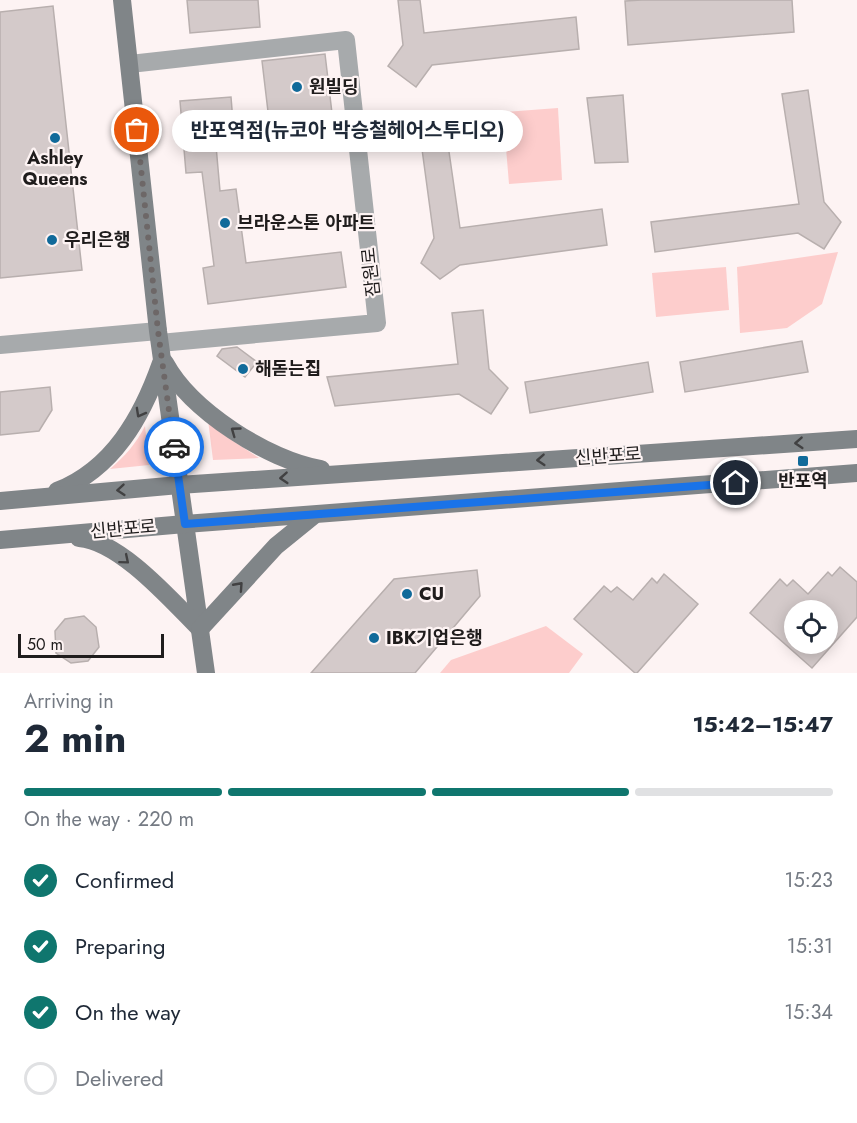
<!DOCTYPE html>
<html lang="en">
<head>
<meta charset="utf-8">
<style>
  :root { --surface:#fff; --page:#f2f2f3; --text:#1f2937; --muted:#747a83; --line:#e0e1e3; --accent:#0f766e }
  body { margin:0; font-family:Jost,"Noto Sans KR",sans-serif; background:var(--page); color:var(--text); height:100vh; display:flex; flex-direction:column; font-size:22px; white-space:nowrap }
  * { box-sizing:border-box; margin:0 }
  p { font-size:20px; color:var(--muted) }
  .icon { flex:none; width:33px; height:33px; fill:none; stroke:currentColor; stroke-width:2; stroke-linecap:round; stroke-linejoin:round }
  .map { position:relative; height:673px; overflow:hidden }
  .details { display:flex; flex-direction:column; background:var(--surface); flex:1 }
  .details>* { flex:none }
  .buttons { position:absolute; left:784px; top:600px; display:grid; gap:12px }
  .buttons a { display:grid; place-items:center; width:54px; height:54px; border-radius:50%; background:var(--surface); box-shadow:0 3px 15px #0003; font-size:30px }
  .scale { position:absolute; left:18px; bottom:15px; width:146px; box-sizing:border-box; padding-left:6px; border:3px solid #1f1c1c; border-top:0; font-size:16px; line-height:21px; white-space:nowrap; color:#1f1c1c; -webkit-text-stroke:4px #fdf3f3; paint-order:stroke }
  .pin { position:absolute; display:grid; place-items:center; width:51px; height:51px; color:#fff; margin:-26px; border:3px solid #fff; border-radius:50%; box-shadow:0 2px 6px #0007 }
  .courier { position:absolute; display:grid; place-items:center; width:60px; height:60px; margin:-30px; border:4px solid #1a73e8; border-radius:50%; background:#fff; color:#222; box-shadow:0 2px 8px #0007 }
  .bubble { position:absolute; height:42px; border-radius:21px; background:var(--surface); box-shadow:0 3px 15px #0003; font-size:20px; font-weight:700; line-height:42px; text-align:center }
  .headline em { font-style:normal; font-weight:700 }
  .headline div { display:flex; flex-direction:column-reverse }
  .headline { display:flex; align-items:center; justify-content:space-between; height:102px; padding:0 24px }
  h1 { font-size:39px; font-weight:700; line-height:45px }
  .bar { display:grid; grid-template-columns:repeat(4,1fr); gap:9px 6px; align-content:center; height:72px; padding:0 24px }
  .bar i { height:8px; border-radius:4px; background:var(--line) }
  .bar .active { background:var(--accent) }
  .bar p { grid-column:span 4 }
  ol { padding:0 24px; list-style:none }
  li { display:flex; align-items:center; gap:18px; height:66px }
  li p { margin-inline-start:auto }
  li .icon { padding:6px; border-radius:50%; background:var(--accent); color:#fff; stroke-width:4 }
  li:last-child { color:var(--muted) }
  li i { width:33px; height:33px; border:3px solid var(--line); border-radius:50% }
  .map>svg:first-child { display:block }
  .green { fill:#fdcdcc }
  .building { fill:#d4caca; stroke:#b8afae; stroke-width:1.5; fill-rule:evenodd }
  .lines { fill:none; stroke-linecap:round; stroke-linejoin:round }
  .street { stroke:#a7aaac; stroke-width:18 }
  .secondary { stroke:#808588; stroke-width:18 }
  .oneway { stroke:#414142 }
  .done { stroke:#6d6767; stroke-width:6; stroke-dasharray:0 10.8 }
  .route { stroke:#1a73e8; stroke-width:8 }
  .poi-dot { fill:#116a9a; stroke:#fdf3f3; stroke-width:2 }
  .labels { text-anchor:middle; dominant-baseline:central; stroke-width:4.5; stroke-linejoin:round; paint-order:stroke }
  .poi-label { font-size:18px; font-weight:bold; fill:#1f1c1c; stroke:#fdf3f3; text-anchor:start }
  .street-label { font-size:18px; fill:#1f1c1c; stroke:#fdf3f3 }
</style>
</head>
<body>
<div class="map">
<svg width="857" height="673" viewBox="0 0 857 673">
  <rect width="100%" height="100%" fill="#fdf3f3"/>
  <!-- green -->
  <g class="green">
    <polygon points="558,108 562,180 509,184 503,112"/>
    <polygon points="838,252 822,304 787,328 740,333 737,267"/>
    <polygon points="726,267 729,310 656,317 652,273"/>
    <polygon points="208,420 224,435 259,458 213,460"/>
    <path d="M145 426 149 465 110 469C125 456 136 444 145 426Z"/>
    <polygon points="546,626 583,654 569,673 440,673 451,660"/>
  </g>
  <!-- building -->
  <g class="building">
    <polygon points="187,0 258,0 260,27 190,33"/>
    <polygon points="398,0 420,0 424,33 576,17 579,49 432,65 416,87 388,66 403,45"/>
    <polygon points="642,0 792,0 794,32 628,45 625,1"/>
    <polygon points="53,6 82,270 0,278 0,12"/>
    <polygon points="325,54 332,113 269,120 262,61"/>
    <polygon points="808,90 824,202 841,222 824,249 798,233 655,252 651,222 799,204 782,94"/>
    <polygon points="623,95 628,162 595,163 587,98"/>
    <polygon points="231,97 233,122 214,123 220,191 236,189 246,263 341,252 346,287 208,304 203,268 214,266 202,172 186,173 180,101"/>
    <polygon points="445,124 460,228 602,209 607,245 460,265 440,279 421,263 434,238 419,127"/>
    <polygon points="483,310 489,369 508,388 491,414 459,394 335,406 327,377 458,364 452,313"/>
    <polygon points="802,341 808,372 685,392 680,362"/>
    <polygon points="237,347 257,362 245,377 217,356 222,349"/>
    <polygon points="648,362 653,392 530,413 525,382"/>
    <polygon points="50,387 52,410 39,431 0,435 0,392"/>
    <path d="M840 567 857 582V617L812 668 750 613 780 579 787 586 793 580 808 594 828 572 832 576ZM795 610H828V644H795Z"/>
    <polygon points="477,570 480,596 415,673 311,673 394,579"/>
    <polygon points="664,574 698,604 637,673 635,673 574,619 604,586 611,592 617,587 633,600 652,578 657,583"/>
    <polygon points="84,616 96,627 99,647 88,661 71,663 56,653 55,631 65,619"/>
  </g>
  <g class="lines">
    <!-- street -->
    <g class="street">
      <polyline points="130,64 346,40 377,323 160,343"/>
      <polyline points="0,345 158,331"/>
    </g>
    <!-- secondary -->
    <g class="secondary">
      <polyline points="122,0 158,331 206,673"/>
      <path d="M165 363C191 411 268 460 321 469"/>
      <path d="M57 491C113 469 142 417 161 363"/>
      <polyline points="0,501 179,485 857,439"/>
      <path d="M79 538C120 541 171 600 200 629"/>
      <polyline points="0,540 185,524 857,473"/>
      <polyline points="200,629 276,546 313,516"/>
    </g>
  </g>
  <!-- one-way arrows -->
  <defs><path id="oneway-chevron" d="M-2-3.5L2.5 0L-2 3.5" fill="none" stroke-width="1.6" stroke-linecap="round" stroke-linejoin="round" transform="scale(1.5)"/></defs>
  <g class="oneway">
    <use href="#oneway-chevron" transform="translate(140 413) rotate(119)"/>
    <use href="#oneway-chevron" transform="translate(235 431) rotate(-144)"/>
    <use href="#oneway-chevron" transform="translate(799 443) rotate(176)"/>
    <use href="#oneway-chevron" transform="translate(541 460) rotate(176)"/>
    <use href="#oneway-chevron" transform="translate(284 478) rotate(176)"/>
    <use href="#oneway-chevron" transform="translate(121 490) rotate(175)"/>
    <use href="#oneway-chevron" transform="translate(125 560) rotate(40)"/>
    <use href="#oneway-chevron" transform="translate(239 586) rotate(-48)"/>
  </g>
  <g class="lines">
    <!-- done -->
    <polyline class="done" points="137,130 158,331 174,447"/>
    <!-- route -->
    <polyline class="route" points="174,447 185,524 736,483"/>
  </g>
  <!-- markers -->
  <g class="poi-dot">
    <circle cx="297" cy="87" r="6"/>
    <circle cx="55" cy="138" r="6"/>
    <circle cx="225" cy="223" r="6"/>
    <circle cx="52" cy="240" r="6"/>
    <circle cx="243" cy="369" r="6"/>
    <rect x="797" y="455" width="12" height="12" rx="3"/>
    <circle cx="407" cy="594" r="6"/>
    <circle cx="374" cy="638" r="6"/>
  </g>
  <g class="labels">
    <!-- poi labels -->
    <g class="poi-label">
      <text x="309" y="87">원빌딩</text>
      <text x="55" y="158" text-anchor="middle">Ashley<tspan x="55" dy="21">Queens</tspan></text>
      <text x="237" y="223">브라운스톤 아파트</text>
      <text x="64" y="240">우리은행</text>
      <text x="255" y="369">해돋는집</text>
      <text x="803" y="481" text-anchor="middle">반포역</text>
      <text x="419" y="594">CU</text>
      <text x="386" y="638">IBK기업은행</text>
    </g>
    <!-- street labels -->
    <g class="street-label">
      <text transform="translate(371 272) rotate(-96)">잠원로</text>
      <text transform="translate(608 456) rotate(-4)">신반포로</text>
      <text transform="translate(123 529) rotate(-5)">신반포로</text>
    </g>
  </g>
</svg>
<div class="buttons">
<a><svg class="icon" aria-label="locate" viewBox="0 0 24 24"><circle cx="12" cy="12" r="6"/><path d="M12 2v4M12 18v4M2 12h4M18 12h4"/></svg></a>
</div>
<div class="scale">50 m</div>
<div class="pin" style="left:137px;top:130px;background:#ea580c"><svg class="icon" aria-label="bag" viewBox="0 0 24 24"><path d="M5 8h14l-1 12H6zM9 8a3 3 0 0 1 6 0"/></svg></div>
<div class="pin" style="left:736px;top:483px;background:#1f2937"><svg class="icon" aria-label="home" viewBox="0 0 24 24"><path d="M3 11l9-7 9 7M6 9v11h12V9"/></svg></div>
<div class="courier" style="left:174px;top:447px"><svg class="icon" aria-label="car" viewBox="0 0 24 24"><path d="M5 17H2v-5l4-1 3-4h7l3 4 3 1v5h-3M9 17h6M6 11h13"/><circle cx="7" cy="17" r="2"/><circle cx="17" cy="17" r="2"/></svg></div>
<div class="bubble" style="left:172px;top:110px;width:351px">반포역점(뉴코아 박승철헤어스투디오)</div>
</div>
<section class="details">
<div class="headline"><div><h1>2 min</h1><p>Arriving in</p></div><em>15:42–15:47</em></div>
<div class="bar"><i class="active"></i><i class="active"></i><i class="active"></i><i></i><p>On the way · 220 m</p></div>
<ol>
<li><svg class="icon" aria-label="check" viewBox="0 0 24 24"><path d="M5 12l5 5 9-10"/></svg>Confirmed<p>15:23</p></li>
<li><svg class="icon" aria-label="check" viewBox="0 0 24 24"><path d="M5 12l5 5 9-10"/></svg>Preparing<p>15:31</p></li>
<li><svg class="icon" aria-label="check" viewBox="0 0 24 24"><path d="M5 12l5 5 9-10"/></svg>On the way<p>15:34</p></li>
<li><i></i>Delivered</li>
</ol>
</section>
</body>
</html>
